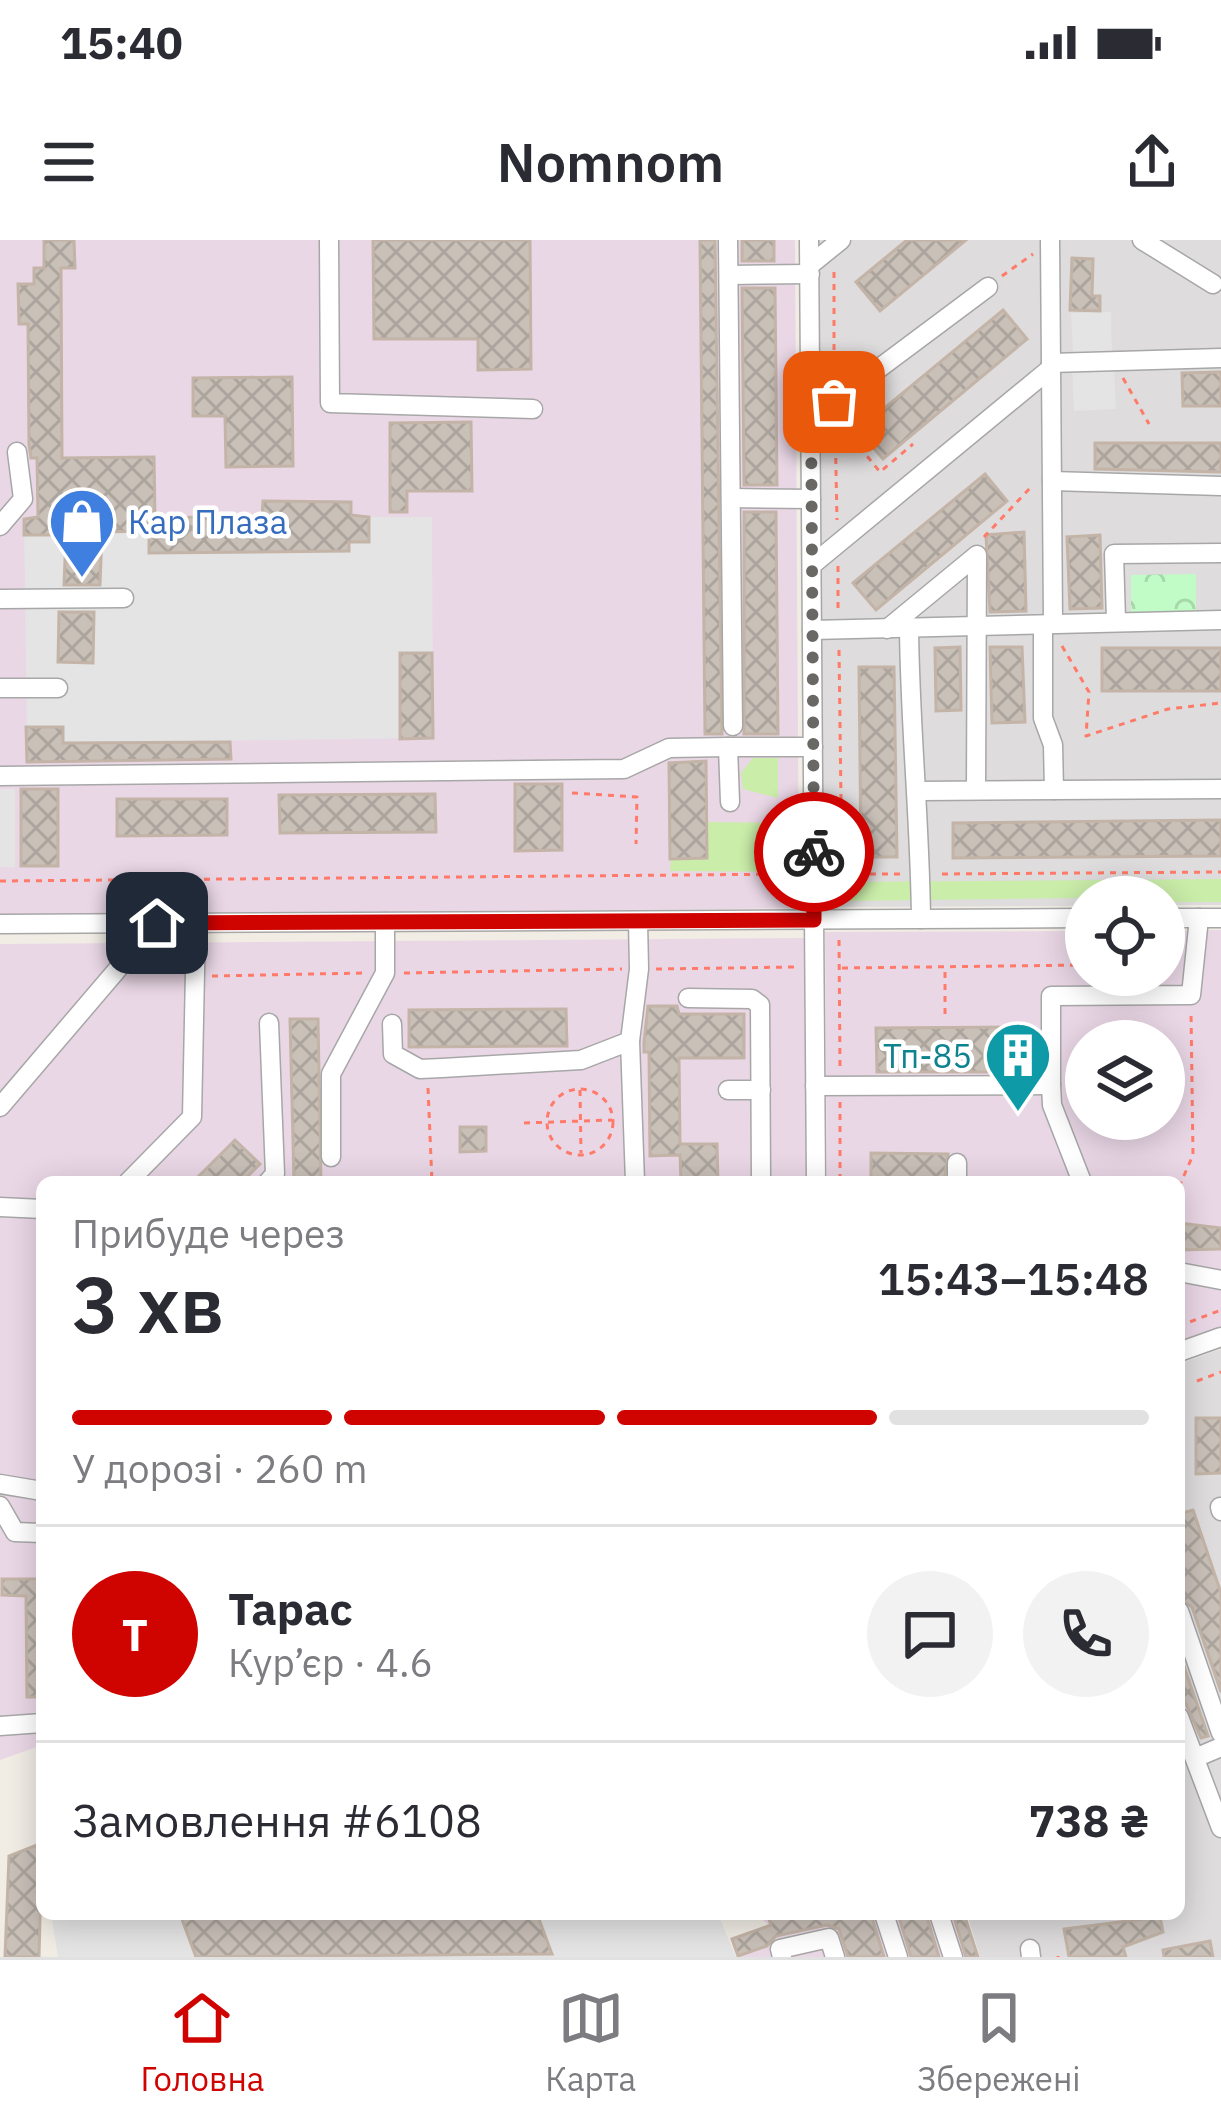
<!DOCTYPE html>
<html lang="uk">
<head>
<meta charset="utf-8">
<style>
  :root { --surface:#fff; --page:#f2f2f3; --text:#2b2b33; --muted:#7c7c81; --line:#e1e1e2; --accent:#cf0300 }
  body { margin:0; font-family:"IBM Plex Sans",sans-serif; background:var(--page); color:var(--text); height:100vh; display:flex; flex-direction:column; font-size:45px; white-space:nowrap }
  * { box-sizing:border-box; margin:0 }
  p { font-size:39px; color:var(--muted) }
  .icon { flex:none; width:66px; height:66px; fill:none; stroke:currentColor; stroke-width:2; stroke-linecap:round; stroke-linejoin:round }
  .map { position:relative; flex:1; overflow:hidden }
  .details { position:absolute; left:36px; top:936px; width:1149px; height:744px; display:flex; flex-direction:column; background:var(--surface); border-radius:18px; box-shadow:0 6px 30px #0003 }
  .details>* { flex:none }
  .buttons { position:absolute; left:1065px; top:636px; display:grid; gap:24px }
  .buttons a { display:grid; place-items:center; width:120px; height:120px; border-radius:50%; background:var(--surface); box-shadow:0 6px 30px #0003; font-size:60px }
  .pin { position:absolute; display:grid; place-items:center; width:102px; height:102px; color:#fff; margin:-51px; border-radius:24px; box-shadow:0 6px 18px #0006 }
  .courier { position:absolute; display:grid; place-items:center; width:120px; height:120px; margin:-60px; border:9px solid #cf0300; border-radius:50%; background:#fff; color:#222; box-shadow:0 3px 15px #0007 }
  .summary em { font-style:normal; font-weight:600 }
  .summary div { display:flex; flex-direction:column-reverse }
  .summary { display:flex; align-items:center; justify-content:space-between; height:204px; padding:0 36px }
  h1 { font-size:78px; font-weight:600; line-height:90px }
  .bar { display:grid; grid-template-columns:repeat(4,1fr); gap:18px 12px; align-content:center; height:144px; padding:0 36px }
  .bar i { height:15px; border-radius:9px; background:var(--line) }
  .bar .on { background:var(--accent) }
  .bar p { grid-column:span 4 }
  .line { display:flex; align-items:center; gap:30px; padding:0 36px; border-top:3px solid var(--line) }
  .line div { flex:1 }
  .round { display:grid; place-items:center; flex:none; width:126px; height:126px; border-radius:63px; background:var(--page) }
  .status { display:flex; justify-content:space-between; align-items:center; height:84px; padding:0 60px; background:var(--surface); direction:ltr }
  .status svg { height:33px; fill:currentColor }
  header { display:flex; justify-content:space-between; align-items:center; height:156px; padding:0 36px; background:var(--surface); font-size:54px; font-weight:600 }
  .tab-bar { display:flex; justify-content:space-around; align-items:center; height:168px; border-top:3px solid var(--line); background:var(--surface); font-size:33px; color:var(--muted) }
  .tab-bar a { display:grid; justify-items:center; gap:6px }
  .tab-bar .on { color:var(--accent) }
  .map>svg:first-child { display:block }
  .residential { fill:#dedcdc }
  .industrial { fill:#ead7e6; fill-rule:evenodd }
  .grass { fill:#caeda9 }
  .park { fill:url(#park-crowns) }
  .parking { fill:#e4e4e4 }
  .building { fill:url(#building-cross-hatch); stroke:#c3b4a7; stroke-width:3 }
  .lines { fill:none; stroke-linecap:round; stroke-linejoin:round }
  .minor-casing { stroke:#a7a7a7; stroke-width:21 }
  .path { stroke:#ff7a68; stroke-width:3; stroke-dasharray:6 6; stroke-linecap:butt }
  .minor { stroke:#fff; stroke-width:18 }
  .done { stroke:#696865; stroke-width:12; stroke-dasharray:0 21.6 }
  .route { stroke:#cf0300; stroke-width:15 }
  .labels { text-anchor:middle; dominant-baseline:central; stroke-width:9; stroke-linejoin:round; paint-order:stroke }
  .shop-label { font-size:33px; fill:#366cbe; stroke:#fff; text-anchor:start }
  .culture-label { font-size:33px; fill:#0d838f; stroke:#fff; text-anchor:end }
</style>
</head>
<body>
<div class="status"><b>15:40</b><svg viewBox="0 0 49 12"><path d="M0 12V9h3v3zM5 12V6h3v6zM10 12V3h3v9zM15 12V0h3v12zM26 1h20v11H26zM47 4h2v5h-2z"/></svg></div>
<header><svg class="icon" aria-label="menu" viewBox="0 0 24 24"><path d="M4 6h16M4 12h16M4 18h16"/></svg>Nomnom<svg class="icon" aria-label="share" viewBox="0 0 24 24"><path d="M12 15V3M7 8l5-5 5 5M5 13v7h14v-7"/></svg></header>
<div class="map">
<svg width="1221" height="1717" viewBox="0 0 1221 1717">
  <defs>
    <pattern id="park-crowns" width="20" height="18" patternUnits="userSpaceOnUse" patternTransform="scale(3)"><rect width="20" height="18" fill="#c1fcc6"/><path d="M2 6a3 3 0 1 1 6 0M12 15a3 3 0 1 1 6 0" fill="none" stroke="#a6d8aa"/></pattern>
    <pattern id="building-cross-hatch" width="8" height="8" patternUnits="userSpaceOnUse" patternTransform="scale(3)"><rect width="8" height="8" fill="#c9c0b8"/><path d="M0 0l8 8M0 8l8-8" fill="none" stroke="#aca59e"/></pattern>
  </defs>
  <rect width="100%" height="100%" fill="#f1ede5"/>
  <!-- residential -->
  <g class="residential">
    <polygon points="819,0 1221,0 1221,665 1164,665 1164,657 1086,657 1086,666 823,667"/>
    <polygon points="1221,1109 1221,1717 980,1717 967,1674 1179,1674 1179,1124"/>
  </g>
  <!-- industrial -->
  <g class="industrial">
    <polygon points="0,0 795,0 799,668 0,677"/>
    <path d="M1221 690V1089L1179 1104V942H827L825 692 1086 691V735H1164V691ZM1086 801H1164V879H1086Z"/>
    <polygon points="804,698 807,942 42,942 42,1505 0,1520 0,704"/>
    <polygon points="756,1674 964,1674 978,1717 739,1717 732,1699 770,1686"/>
  </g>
  <!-- grass -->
  <g class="grass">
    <polygon points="753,518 778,518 778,558 743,549 741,533"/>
    <polygon points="778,574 795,574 795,632 670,631 671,619 707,618 707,582 776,583"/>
    <polygon points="1221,639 1221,662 1164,662 1164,657 848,661 848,642"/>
  </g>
  <!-- park -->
  <polygon class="park" points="1196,334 1196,371 1131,372 1131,335"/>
  <!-- parking -->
  <g class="parking">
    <polygon points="1111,72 1112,114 1073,115 1071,73"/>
    <polygon points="1114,126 1116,169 1074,171 1072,128"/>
    <polygon points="24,277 432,277 433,498 27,503"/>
    <rect x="0" y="549" width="15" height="78"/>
    <polygon points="51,1674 718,1674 736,1717 58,1717"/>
  </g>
  <!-- building -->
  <g class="building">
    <polygon points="44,0 74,0 75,28 61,28 62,218 154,217 155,278 262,276 263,261 351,262 351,275 369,277 369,302 349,302 349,311 149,313 149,291 102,292 100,345 64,345 66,295 24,295 24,279 38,277 37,218 31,218 29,205 28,84 19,84 18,44 34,44 34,28 44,28"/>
    <polygon points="373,0 530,0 531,129 478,130 478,99 374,99"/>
    <polygon points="700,0 715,0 722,494 705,494"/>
    <rect x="742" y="0" width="32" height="21"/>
    <polygon points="907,0 966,0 880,71 856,42"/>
    <polygon points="1072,18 1093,19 1092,56 1100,56 1100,71 1070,70"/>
    <polygon points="742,48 775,48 777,245 744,245"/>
    <polygon points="1003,70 1027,99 883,219 858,190"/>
    <polygon points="1221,132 1221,166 1183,166 1182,133"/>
    <polygon points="292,137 293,226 226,227 225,176 193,176 193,138"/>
    <polygon points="471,182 472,251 407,251 407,272 390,272 390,183"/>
    <polygon points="1095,203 1221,203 1221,232 1095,229"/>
    <polygon points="985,234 1007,261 876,370 853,343"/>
    <polygon points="744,272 776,272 778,494 744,494"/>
    <polygon points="1024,292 1026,371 990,372 986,295"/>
    <polygon points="1100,295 1102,368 1070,369 1067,297"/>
    <polygon points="59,372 94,372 93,423 58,422"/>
    <polygon points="960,407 961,470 936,471 935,408"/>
    <polygon points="990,407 1022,407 1025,482 992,483"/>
    <rect x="1102" y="408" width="119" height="43"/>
    <polygon points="400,413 432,413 433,498 400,499"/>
    <polygon points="859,427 894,427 897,617 861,617"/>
    <polygon points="26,487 63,487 63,503 230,502 231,519 27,522"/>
    <polygon points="706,521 707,618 670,619 669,523"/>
    <polygon points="515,544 562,544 562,610 515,611"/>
    <rect x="21" y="549" width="37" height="77"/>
    <polygon points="435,554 436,592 280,593 279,555"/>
    <polygon points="117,559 227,559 227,595 117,596"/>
    <polygon points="1221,580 1221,616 953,618 953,583"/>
    <polygon points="648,766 677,766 679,774 744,774 744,818 679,818 680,904 717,904 718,942 681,942 680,915 650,916 649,812 644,812 644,802"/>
    <polygon points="566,769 567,806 409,807 409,770"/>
    <polygon points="290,779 318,779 321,942 294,942"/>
    <polygon points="1025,787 1025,832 877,832 876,788"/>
    <polygon points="460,887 486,887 486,911 460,912"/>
    <polygon points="235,900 260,924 242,942 193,942"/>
    <polygon points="871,913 948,914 944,942 871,942"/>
    <polygon points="1179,983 1221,988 1221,1009 1179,1010"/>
    <polygon points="1196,1178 1221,1178 1221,1233 1196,1234"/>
    <polygon points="1193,1270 1221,1353 1221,1452 1192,1367 1179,1358 1179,1274"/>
    <polygon points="2,1339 42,1339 42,1457 27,1457 26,1356 2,1355"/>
    <polygon points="1179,1412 1208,1496 1201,1498 1179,1448"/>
    <polygon points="42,1603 39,1717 5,1717 9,1616"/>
    <polygon points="180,1674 537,1674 552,1714 196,1717"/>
    <polygon points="767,1674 871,1674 884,1717 848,1717 839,1689 827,1685 776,1696 767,1706 738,1716 732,1699 771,1685"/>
    <polygon points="898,1674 926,1674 939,1717 911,1717"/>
    <polygon points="953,1674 964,1674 978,1717 966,1717"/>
    <polygon points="1160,1677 1163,1692 1123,1707 1126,1717 1069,1717 1064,1689"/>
    <polygon points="1210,1701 1213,1717 1164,1717 1163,1710"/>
  </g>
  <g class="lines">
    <defs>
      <g id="minor">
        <polyline points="329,0 330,163 533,169"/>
        <polyline points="728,0 733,486"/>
        <polyline points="809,0 816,942"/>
        <polyline points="1050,0 1053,381"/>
        <polyline points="1142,0 1213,44"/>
        <polyline points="810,25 841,0"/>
        <polyline points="729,35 810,34"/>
        <polyline points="1051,123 1221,118"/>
        <polyline points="811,174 834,162 988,47"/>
        <polyline points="1052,241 1221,246"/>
        <polyline points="731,258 811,259"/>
        <polyline points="0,286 23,259 17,212"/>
        <polyline points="812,325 1051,128"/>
        <polyline points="0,359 124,358"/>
        <polyline points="1116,380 1114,314 1221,313"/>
        <polyline points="1043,386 1043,478 1053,505 1054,550"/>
        <polyline points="887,389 977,315 976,550"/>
        <path d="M909 389C910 487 920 581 921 679"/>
        <polyline points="812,390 1221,380"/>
        <polyline points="0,448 58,448"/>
        <polyline points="0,536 624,529 669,508 728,507"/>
        <polyline points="920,551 1221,549"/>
        <polyline points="730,562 728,507 813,507"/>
        <polyline points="1164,678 1221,678"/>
        <polyline points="0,684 1086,678"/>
        <polyline points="688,758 752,759 760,765 761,942"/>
        <polyline points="392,784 393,814 420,829 442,828 581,820 630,801 639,729 638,681"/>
        <polyline points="630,801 635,942"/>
        <polyline points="1051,845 1052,865 1082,942"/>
        <polyline points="815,846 1051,845 1051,756 1191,755 1199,678"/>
        <polyline points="728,850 761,850"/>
        <polyline points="0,867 157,683"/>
        <polyline points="331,917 331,834 385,733 385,682"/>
        <polyline points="128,942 192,877 196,683"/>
        <polyline points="268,942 275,934 269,783"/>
        <polyline points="957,942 957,923"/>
        <polyline points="0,967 42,969"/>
        <polyline points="1179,1032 1221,1040"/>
        <polyline points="1179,1112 1221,1097"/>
        <polyline points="0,1244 42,1251"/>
        <polyline points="0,1266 15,1292 42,1293"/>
        <polyline points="1220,1267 1221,1271"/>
        <polyline points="1179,1371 1221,1493"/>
        <polyline points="1179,1477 1221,1588"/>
        <polyline points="0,1486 42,1483"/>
        <polyline points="1195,1518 1221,1507"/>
        <polyline points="884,1674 898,1717"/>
        <polyline points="939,1674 953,1717"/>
        <polyline points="1030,1709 1031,1717"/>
        <polyline points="782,1717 780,1709 829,1698 835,1717"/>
      </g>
    </defs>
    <!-- minor casing -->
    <use href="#minor" class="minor-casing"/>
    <!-- path -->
    <g class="path">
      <polyline points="834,32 834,136"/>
      <polyline points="1002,36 1033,14"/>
      <polyline points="1123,138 1149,184"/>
      <polyline points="837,179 880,232 913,204"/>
      <polyline points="835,182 837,280"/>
      <polyline points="984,297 1031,247"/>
      <polyline points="838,326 838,370"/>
      <polyline points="1062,406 1089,452 1086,496 1168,469 1221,463"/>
      <polyline points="839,410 842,634 902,634"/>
      <polyline points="572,553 637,557 636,604"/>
      <polyline points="830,634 842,634 841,660"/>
      <polyline points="942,634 1221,632"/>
      <polyline points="0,641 796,634"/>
      <polyline points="839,700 840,828"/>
      <polyline points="842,728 1086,725"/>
      <polyline points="656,729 796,727"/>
      <polyline points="404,733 622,729"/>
      <polyline points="212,736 364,733"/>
      <polyline points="945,774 945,729"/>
      <polyline points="428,848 432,942"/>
      <circle cx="580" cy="882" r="33"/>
      <polyline points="580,850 581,913"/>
      <polyline points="840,862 840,942"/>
      <polyline points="524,883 612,880"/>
      <polyline points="1179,947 1193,915 1191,772"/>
      <polyline points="1179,1086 1221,1070"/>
      <polyline points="1197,1141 1221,1132"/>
      <polyline points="1058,1716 1058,1717"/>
    </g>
    <!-- minor -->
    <use href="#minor" class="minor"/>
  </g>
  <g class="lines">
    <!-- done -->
    <polyline class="done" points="814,612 811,173 834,162"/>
    <!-- route -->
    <polyline class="route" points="157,683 814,680 814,612"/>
  </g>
  <!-- icons -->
  <defs>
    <symbol id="shop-pin" viewBox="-11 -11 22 30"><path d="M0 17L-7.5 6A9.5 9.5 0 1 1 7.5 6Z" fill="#3f7fe0" stroke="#fff"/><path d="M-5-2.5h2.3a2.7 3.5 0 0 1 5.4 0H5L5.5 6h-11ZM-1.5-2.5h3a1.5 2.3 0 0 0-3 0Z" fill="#fff"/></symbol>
    <symbol id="building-pin" viewBox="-11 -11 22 30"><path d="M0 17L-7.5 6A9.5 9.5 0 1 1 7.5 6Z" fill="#0f9aa8" stroke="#fff"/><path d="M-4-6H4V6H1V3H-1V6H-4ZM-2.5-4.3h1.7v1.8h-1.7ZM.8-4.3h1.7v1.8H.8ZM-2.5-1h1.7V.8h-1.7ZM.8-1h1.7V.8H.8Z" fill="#fff"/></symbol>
  </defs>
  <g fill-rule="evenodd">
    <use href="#shop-pin" x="44" y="243" width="76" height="104"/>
    <use href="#building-pin" x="980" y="777" width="76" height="104"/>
  </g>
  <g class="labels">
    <!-- shop labels -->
    <g class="shop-label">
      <text x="128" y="281">Кар Плаза</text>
    </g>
    <!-- culture labels -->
    <g class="culture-label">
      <text x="972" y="815">Тп-85</text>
    </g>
  </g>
</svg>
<div class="buttons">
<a><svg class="icon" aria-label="locate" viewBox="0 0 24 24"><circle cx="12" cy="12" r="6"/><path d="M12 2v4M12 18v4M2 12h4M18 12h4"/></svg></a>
<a><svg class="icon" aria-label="layers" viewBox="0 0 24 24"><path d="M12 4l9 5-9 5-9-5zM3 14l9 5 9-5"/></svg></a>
</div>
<div class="pin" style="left:834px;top:162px;background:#ea580c"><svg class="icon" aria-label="bag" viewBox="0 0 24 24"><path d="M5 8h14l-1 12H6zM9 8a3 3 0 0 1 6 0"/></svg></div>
<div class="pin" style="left:157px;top:683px;background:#1f2937"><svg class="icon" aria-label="home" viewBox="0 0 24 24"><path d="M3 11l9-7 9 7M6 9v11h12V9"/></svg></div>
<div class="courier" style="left:814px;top:612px"><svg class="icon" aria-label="bike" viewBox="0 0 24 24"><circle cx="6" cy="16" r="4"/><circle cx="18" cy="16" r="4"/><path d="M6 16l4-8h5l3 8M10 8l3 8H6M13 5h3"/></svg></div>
<section class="details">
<div class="summary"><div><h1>3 хв</h1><p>Прибуде через</p></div><em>15:43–15:48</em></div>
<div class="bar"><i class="on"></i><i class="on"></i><i class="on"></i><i></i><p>У дорозі · 260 m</p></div>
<div class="line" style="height:216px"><b class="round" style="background:var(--accent);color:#fff">Т</b><div><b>Тарас</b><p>Кур’єр · 4.6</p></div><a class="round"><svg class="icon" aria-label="chat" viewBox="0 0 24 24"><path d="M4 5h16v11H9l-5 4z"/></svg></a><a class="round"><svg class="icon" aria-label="phone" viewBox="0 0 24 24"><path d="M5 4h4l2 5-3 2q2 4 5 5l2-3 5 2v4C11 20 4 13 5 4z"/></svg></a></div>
<div class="line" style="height:156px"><div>Замовлення #6108</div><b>738 ₴</b></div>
</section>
</div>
<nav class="tab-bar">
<a class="on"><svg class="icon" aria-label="home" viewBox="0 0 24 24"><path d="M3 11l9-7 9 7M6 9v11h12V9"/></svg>Головна</a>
<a><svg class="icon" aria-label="map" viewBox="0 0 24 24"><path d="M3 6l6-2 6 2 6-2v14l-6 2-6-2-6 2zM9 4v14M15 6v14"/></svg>Карта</a>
<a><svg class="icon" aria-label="saved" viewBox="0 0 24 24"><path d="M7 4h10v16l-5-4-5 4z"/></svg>Збережені</a>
</nav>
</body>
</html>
